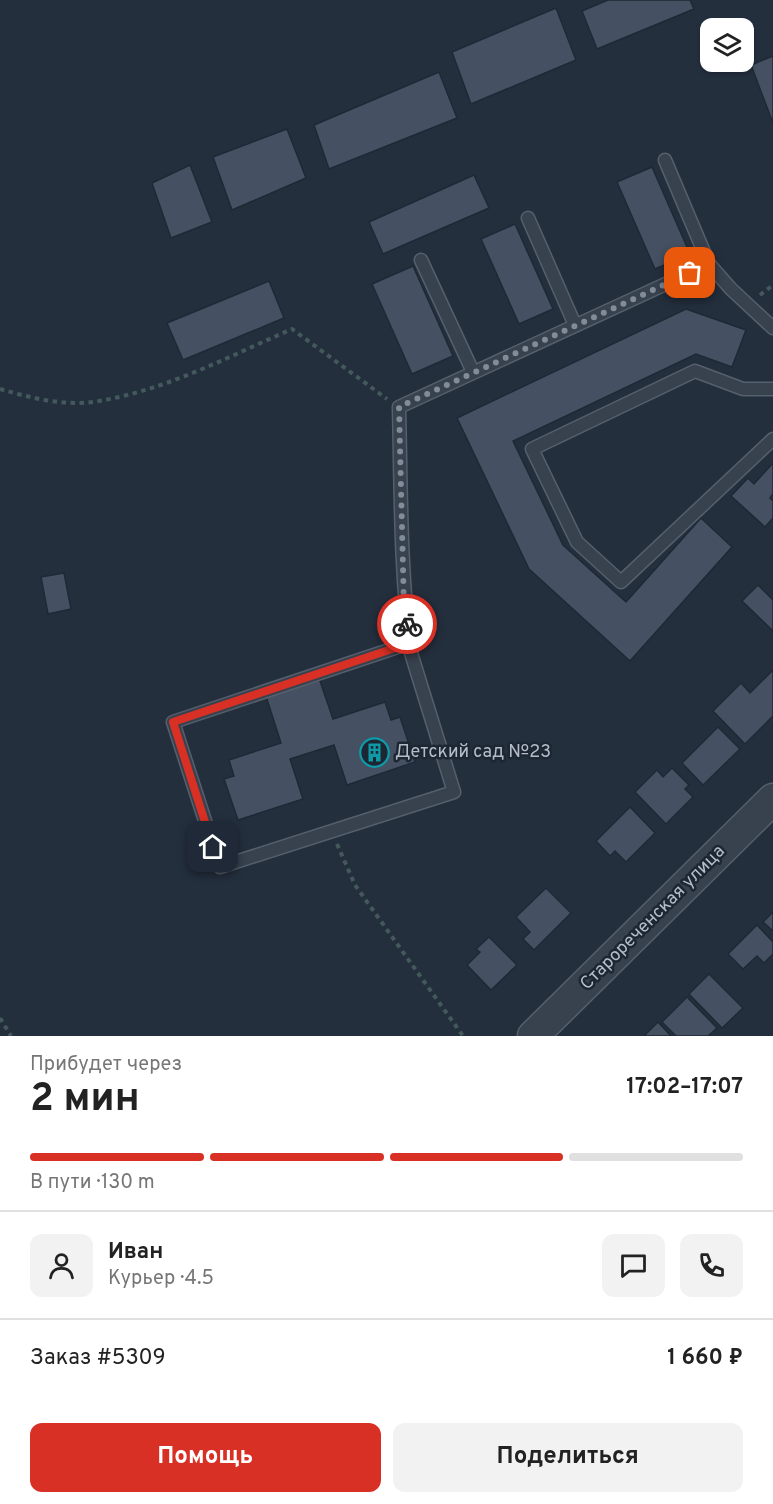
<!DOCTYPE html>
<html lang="ru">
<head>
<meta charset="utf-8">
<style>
  :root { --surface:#fff; --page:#f2f2f2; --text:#222; --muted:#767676; --line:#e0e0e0; --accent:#d93025 }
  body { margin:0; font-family:Overpass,sans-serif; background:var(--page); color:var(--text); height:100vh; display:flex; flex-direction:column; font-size:22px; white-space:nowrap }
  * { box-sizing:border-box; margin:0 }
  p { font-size:20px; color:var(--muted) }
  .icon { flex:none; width:33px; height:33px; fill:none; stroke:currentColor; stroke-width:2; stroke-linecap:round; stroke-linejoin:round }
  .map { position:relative; height:1036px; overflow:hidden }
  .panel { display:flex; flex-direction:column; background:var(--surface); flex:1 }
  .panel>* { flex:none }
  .controls { position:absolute; left:700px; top:18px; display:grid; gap:12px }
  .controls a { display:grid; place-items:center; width:54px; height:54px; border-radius:12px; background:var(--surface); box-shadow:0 2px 4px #0004; font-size:30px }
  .pin { position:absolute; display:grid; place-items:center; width:51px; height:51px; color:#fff; margin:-26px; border-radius:12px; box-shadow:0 3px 9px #0006 }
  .courier { position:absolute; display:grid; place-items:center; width:60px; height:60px; margin:-30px; border:4px solid #d93025; border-radius:50%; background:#fff; color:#222; box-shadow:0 2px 8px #0007 }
  .summary em { font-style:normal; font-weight:700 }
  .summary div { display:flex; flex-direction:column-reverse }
  .summary { display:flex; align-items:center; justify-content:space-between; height:102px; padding:0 30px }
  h1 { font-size:39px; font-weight:700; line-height:45px }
  .bar { display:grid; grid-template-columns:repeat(4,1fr); gap:9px 6px; align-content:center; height:72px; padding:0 30px }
  .bar i { height:8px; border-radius:4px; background:var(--line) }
  .bar .selected { background:var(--accent) }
  .bar p { grid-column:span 4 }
  .line { display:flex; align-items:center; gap:15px; padding:0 30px; border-top:2px solid var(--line) }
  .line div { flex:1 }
  .round { display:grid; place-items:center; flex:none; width:63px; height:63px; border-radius:12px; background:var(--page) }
  .button { display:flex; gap:12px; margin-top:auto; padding:12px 30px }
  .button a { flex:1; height:69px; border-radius:12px; background:var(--accent); color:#fff; font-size:24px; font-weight:700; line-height:69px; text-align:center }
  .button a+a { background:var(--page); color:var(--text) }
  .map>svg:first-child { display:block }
  .building { fill:#455162; stroke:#1f2835; stroke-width:1.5 }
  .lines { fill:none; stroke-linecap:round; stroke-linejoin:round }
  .service-casing { stroke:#565f6c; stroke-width:15 }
  .tertiary-casing { stroke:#565f6c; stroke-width:33 }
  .path { stroke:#44595c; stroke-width:4; stroke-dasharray:4.5 4.5; stroke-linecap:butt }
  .service { stroke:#38414e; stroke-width:12 }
  .tertiary { stroke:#38414e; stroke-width:30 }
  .done { stroke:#828b98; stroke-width:6; stroke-dasharray:0 10.8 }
  .route { stroke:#d93025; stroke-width:8 }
  .labels { text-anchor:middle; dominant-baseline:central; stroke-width:5; stroke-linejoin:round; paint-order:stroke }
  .poi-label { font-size:18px; fill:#b4bcc9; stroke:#1d2633; text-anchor:start }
  .street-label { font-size:18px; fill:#b4bcc9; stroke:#1d2633 }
</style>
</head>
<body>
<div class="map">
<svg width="773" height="1036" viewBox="0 0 773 1036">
  <rect width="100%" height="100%" fill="#242f3e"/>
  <!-- building -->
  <g class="building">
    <polygon points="608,0 690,0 694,9 597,49 582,11"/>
    <polygon points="556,8 576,60 471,104 452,52"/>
    <polygon points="773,56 773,123 751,65"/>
    <polygon points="439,72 457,118 329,169 314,125"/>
    <polygon points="287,129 306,178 232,210 213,157"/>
    <polygon points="190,165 212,222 171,238 152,183"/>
    <polygon points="652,167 690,254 655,269 617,182"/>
    <polygon points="474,175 489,208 383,254 369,222"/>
    <polygon points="515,224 553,309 519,324 481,239"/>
    <polygon points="413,266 453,356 412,374 372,284"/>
    <polygon points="269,281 284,318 183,360 167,323"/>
    <polygon points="686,309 746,330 732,367 696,354 513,441 563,545 626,602 701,518 732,547 630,661 529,569 457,418"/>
    <polygon points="773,463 773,494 770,498 773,501 773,518 765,527 731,496 748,478 754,484"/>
    <polygon points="64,573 71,609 48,614 41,577"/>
    <polygon points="758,585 773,600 773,631 742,601"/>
    <polygon points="773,670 773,716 745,744 713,711 741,683 750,693"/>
    <polygon points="318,675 333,719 385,702 391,720 400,717 415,762 347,785 334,745 290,759 303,799 238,820 224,779 234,776 229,760 281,743 265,693"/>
    <polygon points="718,727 740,749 703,785 682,763"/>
    <polygon points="672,768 689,785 685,789 693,797 666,824 635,792 657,770 663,777"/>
    <polygon points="630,807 655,833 626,862 615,851 610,856 596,841"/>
    <polygon points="546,888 571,913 534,950 523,939 530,932 516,917"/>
    <polygon points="773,912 773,931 763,922"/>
    <polygon points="757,925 773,942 773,954 764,963 757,956 743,969 728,954"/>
    <polygon points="489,937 517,965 491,990 467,965 480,952 476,949"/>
    <polygon points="709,974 743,1008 722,1028 689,994"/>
    <polygon points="687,997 717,1028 708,1036 676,1036 662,1022"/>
    <polygon points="658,1022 671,1036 644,1036"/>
  </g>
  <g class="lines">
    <defs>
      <g id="service">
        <polyline points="665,160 709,264"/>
        <polyline points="528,218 575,325"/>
        <polyline points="421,260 473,372"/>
        <polyline points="773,389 743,389 695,371 532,449 577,542 621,582 773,439"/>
        <path d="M410 643 173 722 220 867 454 792 411 653C400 572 401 489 399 407L709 264 731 289 773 328"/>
      </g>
      <polyline id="tertiary" points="533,1036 773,799"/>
    </defs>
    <!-- service casing -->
    <use href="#service" class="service-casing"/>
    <!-- tertiary casing -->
    <use href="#tertiary" class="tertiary-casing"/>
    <!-- path -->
    <g class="path">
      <polyline points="760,295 773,285"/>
      <path d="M0 389C31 398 66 407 99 401 166 390 230 356 292 329L387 399"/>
      <polyline points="337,844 355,885 463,1036"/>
      <polyline points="0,1018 11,1036"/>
    </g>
    <!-- service -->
    <use href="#service" class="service"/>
    <!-- tertiary -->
    <use href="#tertiary" class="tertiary"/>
  </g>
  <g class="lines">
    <!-- done -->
    <polyline class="done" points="407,624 404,608 399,407 690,273"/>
    <!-- route -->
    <polyline class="route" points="213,847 173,722 410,643 407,624"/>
  </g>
  <!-- icons -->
  <defs>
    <symbol id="building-ring" viewBox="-11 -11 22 22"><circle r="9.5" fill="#1d2633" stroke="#0f9aa8" stroke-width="1.5"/><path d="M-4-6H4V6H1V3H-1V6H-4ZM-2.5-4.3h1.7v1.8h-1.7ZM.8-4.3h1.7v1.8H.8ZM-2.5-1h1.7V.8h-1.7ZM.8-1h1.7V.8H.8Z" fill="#0f9aa8"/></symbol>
  </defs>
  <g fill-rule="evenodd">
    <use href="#building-ring" x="358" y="736" width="33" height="33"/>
  </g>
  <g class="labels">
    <!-- poi labels -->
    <g class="poi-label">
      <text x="395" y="752">Детский сад №23</text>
    </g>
    <!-- street labels -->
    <g class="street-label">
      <text transform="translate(653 918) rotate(-45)">Старореченская улица</text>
    </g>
  </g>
</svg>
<div class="controls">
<a><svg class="icon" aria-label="layers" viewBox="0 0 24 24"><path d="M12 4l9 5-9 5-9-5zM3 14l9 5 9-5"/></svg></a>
</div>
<div class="pin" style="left:690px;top:273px;background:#ea580c"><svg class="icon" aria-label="bag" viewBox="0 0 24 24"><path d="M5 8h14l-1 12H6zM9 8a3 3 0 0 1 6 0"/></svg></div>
<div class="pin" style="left:213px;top:847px;background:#1f2937"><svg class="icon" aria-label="home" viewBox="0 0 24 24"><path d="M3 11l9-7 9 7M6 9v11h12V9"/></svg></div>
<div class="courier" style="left:407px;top:624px"><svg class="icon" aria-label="bike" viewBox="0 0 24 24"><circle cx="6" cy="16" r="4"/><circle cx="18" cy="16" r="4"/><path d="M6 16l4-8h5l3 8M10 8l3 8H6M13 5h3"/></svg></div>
</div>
<section class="panel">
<div class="summary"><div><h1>2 мин</h1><p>Прибудет через</p></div><em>17:02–17:07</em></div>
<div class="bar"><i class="selected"></i><i class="selected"></i><i class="selected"></i><i></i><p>В пути · 130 m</p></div>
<div class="line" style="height:108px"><a class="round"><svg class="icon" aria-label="person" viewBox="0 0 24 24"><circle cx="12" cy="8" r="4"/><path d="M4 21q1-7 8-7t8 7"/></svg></a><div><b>Иван</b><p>Курьер · 4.5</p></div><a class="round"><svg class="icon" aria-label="chat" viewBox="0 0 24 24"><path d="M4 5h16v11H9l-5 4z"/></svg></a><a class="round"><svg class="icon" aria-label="phone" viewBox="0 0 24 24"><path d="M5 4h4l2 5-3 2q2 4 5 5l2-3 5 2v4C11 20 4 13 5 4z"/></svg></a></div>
<div class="line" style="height:78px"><div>Заказ #5309</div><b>1 660 ₽</b></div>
<div class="button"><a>Помощь</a><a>Поделиться</a></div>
</section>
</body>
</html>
